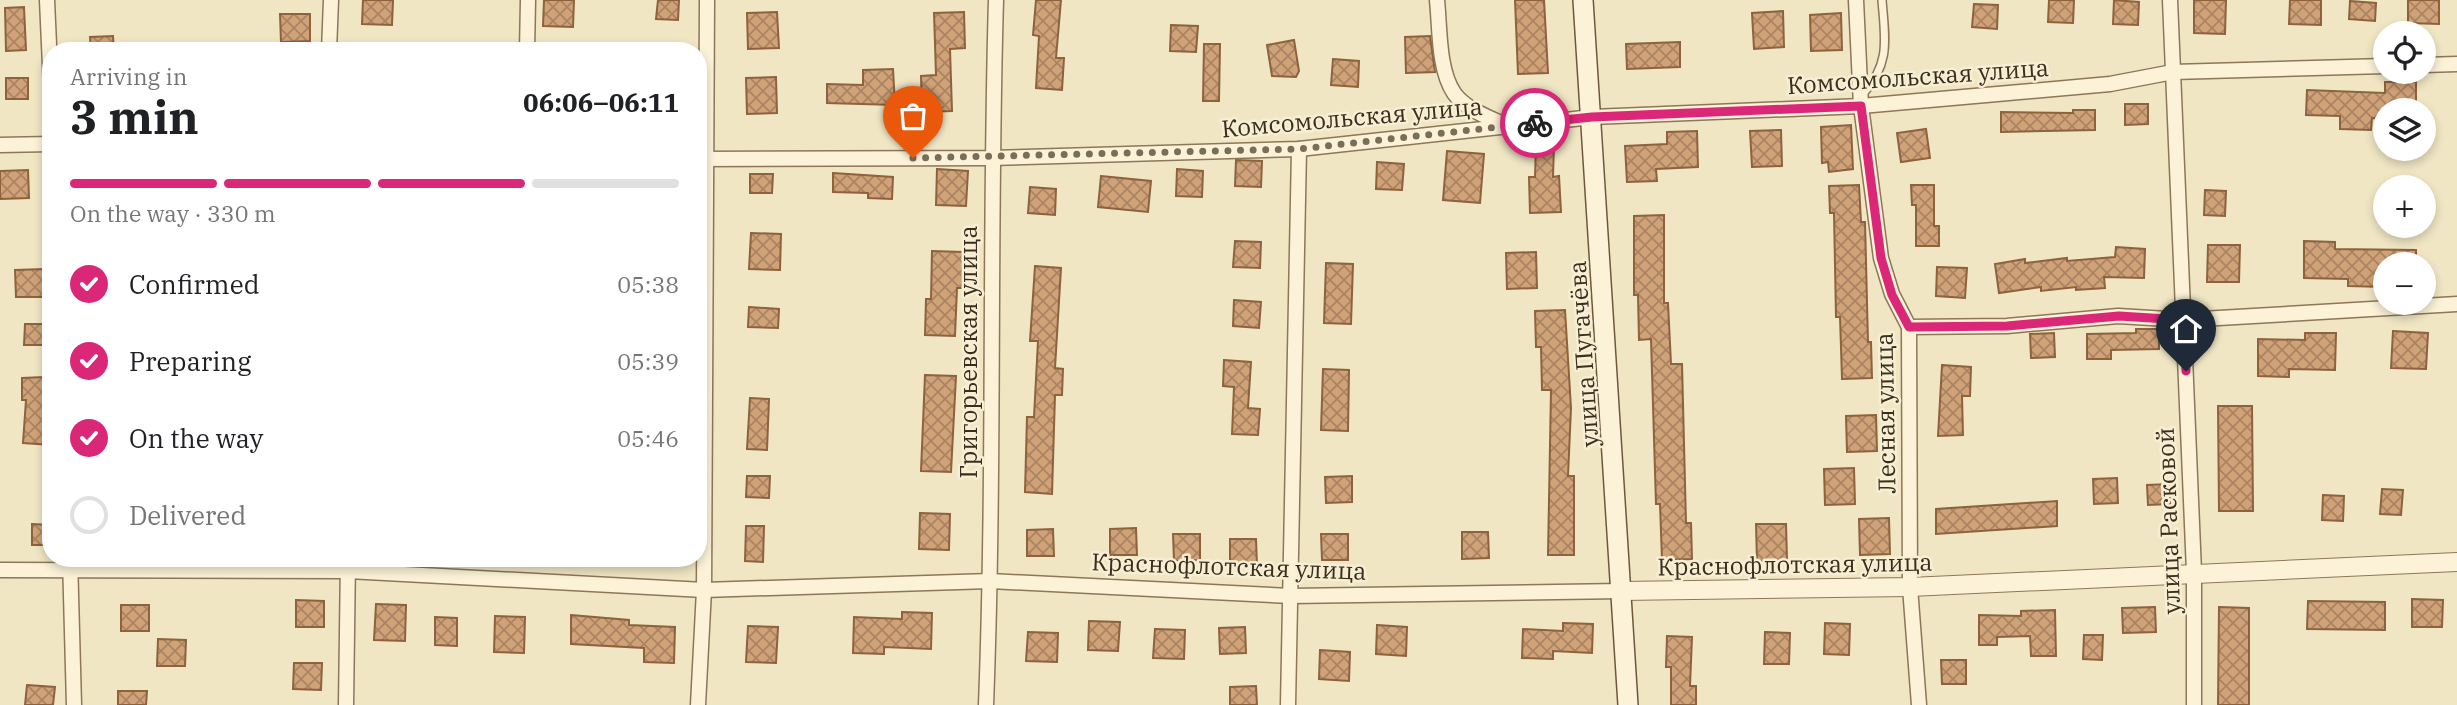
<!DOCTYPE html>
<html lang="en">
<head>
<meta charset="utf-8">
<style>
  :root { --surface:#fff; --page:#f6f6f6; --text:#202124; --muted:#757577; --line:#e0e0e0; --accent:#db2777 }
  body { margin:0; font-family:"IBM Plex Serif",serif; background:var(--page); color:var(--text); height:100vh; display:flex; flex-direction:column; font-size:26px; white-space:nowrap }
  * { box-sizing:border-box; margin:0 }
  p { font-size:23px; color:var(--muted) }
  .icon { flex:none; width:38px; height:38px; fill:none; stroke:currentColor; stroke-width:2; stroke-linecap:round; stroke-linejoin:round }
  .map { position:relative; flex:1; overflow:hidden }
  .details { position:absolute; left:42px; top:42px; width:665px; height:525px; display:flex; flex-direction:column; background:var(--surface); border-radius:28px; box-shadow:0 4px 10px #0003 }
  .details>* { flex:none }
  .fabs { position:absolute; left:2373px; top:21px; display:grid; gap:14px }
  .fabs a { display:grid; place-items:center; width:63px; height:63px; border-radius:50%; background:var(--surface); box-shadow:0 4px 10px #0003; font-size:35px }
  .pin { position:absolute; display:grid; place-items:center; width:60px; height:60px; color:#fff; margin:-72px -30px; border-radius:50% 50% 50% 0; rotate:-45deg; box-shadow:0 0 7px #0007 }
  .pin .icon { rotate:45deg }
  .courier { position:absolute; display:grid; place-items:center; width:70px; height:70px; margin:-35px; border:5px solid #db2777; border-radius:50%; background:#fff; color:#222; box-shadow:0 2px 9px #0007 }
  .overview em { font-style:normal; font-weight:700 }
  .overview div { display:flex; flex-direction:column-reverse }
  .overview { display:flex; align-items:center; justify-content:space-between; height:119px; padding:0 28px }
  h1 { font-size:46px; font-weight:700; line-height:52px }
  .bar { display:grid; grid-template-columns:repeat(4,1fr); gap:10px 7px; align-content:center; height:84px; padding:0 28px }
  .bar i { height:9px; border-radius:5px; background:var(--line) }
  .bar .active { background:var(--accent) }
  .bar p { grid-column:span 4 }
  ol { padding:0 28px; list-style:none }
  li { display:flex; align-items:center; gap:21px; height:77px }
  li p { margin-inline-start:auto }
  li .icon { padding:7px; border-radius:50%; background:var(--accent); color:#fff; stroke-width:4 }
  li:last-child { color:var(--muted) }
  li i { width:38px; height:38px; border:4px solid var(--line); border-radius:50% }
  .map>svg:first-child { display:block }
  .building { fill:url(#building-cross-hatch); stroke:#8d623d; stroke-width:2 }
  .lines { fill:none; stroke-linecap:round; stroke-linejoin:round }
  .service-casing { stroke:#8c7759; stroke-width:10 }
  .minor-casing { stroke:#8c7759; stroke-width:17 }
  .tertiary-casing { stroke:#8c7759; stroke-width:20 }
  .secondary-casing { stroke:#6e583c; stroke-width:22 }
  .service { stroke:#fbf2d8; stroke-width:7 }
  .minor { stroke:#fbf2d8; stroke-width:14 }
  .tertiary { stroke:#fbf2d8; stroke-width:18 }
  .secondary { stroke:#fbf2d8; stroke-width:19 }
  .done { stroke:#7a6e58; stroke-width:7; stroke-dasharray:0 12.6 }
  .route { stroke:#db2777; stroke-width:9 }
  .labels { text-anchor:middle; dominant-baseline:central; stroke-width:5; stroke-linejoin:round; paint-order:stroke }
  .street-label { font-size:24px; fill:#3b2e1e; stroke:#f7efd4 }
</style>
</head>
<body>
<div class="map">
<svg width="2457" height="705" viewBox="0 0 2457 705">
  <defs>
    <pattern id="building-cross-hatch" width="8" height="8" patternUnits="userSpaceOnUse" patternTransform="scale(1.75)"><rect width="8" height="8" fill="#d0a278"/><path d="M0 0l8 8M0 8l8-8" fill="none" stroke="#aa8462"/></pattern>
  </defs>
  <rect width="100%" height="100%" fill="#f0e6c4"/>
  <!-- building -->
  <g class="building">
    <polygon points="363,0 393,0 392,25 362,24"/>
    <polygon points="544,0 574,0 573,27 543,26"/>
    <polygon points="658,0 679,0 678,20 656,19"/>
    <polygon points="1036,0 1061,0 1056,58 1064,58 1062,90 1036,88 1039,36 1033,35"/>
    <polygon points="1515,0 1544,0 1548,73 1518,74"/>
    <polygon points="2049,0 2074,0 2073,23 2048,22"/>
    <polygon points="2114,0 2139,2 2138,25 2113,24"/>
    <polygon points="2194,0 2226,0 2225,34 2194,33"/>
    <polygon points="2290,0 2321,0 2321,25 2289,24"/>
    <polygon points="2408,0 2439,0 2439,24 2408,23"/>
    <polygon points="2350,1 2376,3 2375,21 2349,19"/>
    <polygon points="1974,4 1998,5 1997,29 1972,27"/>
    <polygon points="24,7 26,50 6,51 5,8"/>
    <polygon points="1783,11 1784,47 1754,49 1752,13"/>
    <polygon points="777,12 779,48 748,49 747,13"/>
    <polygon points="964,12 965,48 950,49 952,111 922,112 921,76 936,75 934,13"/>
    <polygon points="1841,13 1842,50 1811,51 1810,15"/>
    <polygon points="280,14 310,14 310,41 281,42"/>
    <polygon points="1171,25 1198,26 1196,52 1170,51"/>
    <polygon points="113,36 114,51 91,51 90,37"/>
    <polygon points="1430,36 1435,72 1406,73 1405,37"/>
    <polygon points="1294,40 1299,71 1296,77 1272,76 1267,45"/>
    <polygon points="1680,42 1680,67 1627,69 1626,44"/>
    <polygon points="1204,44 1220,44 1219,101 1203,101"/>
    <polygon points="1333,59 1359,61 1358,87 1331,85"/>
    <polygon points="893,69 895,105 827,103 827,84 863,85 863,70"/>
    <polygon points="776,77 777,113 747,114 746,78"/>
    <rect x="6" y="78" width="22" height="21"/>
    <polygon points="2385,82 2416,82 2416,110 2385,110 2385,119 2372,118 2371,130 2340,129 2340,116 2306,115 2307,90 2385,93"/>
    <polygon points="2125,104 2148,104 2148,124 2125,125"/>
    <polygon points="2073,110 2095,110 2095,130 2001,132 2001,112 2073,113"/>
    <polygon points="1851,125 1853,169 1829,172 1828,162 1822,163 1821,127"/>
    <polygon points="1926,129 1930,158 1901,162 1897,133"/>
    <polygon points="1781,130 1782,166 1752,167 1750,131"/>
    <polygon points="1697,131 1698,167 1656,169 1657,181 1627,182 1625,146 1667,144 1667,132"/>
    <polygon points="1536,144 1554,145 1553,177 1559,176 1561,212 1530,213 1529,177 1535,177"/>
    <polygon points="1447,151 1484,154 1480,203 1443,200"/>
    <polygon points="1236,160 1262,161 1261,187 1235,186"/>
    <polygon points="1377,162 1404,164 1402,190 1376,189"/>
    <polygon points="937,169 968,171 966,206 936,205"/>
    <polygon points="1177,169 1203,171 1202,197 1176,196"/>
    <polygon points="28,170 29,198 0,199 0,171"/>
    <polygon points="833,173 893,177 892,199 868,198 868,193 833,192"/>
    <polygon points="750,174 773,174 772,193 750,193"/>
    <polygon points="1101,176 1151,181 1148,212 1098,207"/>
    <polygon points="1859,185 1861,222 1865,222 1868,342 1871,342 1872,378 1842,379 1840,317 1836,317 1834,213 1830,213 1829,186"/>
    <polygon points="1911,185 1934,185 1934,226 1939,226 1939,246 1916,246 1916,205 1912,205"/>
    <polygon points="1030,187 1056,189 1055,215 1028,213"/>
    <polygon points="2205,190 2226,191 2225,216 2204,215"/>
    <polygon points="1664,215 1664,303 1668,303 1671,364 1682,364 1686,523 1691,523 1692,559 1662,560 1660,504 1656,504 1651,339 1639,340 1638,295 1634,295 1634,216"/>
    <polygon points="751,233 781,234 780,270 749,269"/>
    <polygon points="1235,241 1261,242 1260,268 1233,267"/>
    <polygon points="2304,241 2335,242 2335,249 2416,250 2416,264 2385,264 2385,287 2348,286 2348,279 2304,278"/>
    <polygon points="2208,245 2240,245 2239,282 2207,282"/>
    <polygon points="2116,247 2145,249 2144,278 2104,277 2105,288 2076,290 2076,287 2041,291 2041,287 1999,293 1995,264 2025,259 2025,263 2067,258 2067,261 2115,257"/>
    <polygon points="932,251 963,252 962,288 957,288 955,336 925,335 926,299 931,299"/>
    <polygon points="1536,252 1537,288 1507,289 1506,253"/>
    <polygon points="1326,263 1353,264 1351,324 1324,323"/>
    <polygon points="1035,266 1061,268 1055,368 1063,369 1062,395 1055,395 1052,494 1025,492 1027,417 1034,417 1038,341 1030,341"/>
    <polygon points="1937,267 1967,268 1965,298 1936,296"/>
    <polygon points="44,269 45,297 16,297 15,270"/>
    <polygon points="1234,300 1261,302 1259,328 1233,326"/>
    <polygon points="749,307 779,309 778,328 748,327"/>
    <polygon points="1565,310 1571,408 1568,476 1574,476 1574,555 1548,555 1551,390 1542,390 1541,347 1536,347 1535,311"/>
    <polygon points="25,324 46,324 46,345 24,345"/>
    <polygon points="2136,329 2159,329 2159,349 2111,350 2111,359 2087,359 2087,334 2136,333"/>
    <polygon points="2393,331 2428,333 2426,369 2391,368"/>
    <polygon points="2054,333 2055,357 2031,358 2030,334"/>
    <polygon points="2305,333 2336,333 2335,370 2289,369 2289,377 2258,376 2258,339 2305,340"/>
    <polygon points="1224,360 1251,362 1248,408 1260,409 1258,435 1232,434 1234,387 1223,386"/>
    <polygon points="1942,365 1971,367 1970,396 1962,396 1963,435 1938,436"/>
    <polygon points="1323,369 1349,370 1348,431 1321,430"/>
    <polygon points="925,375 956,376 951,472 921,471"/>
    <polygon points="44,377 46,418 51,419 51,445 23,443 26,400 22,400 22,378"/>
    <polygon points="750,398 769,399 767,450 747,449"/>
    <polygon points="2218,406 2252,406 2253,511 2219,511"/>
    <polygon points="1876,415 1877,451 1847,452 1846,416"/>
    <polygon points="1854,468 1855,504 1825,505 1824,469"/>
    <polygon points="747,476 770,476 769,498 746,497"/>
    <polygon points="1352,476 1352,502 1326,503 1325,477"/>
    <polygon points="2117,478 2118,503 2094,504 2093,479"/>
    <polygon points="2170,484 2170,504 2148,505 2147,485"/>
    <polygon points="2382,489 2403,490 2401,515 2380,514"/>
    <polygon points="2323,495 2344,496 2343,521 2322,520"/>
    <polygon points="2057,501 2057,526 1936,534 1936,509"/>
    <polygon points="920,513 950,514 949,550 919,549"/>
    <polygon points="1889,518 1890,554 1860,555 1859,519"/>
    <polygon points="32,524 51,525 51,545 32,545"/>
    <polygon points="1756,524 1786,524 1787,560 1757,561"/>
    <polygon points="746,526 764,526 763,562 745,561"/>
    <polygon points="1136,528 1137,555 1110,555 1110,529"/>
    <polygon points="1053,529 1054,556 1027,556 1027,530"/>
    <polygon points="1462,532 1488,532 1489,558 1462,559"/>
    <polygon points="1173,534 1200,534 1200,560 1174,561"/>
    <polygon points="1321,534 1348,534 1348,560 1322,560"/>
    <polygon points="1230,539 1256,539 1257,565 1230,566"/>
    <polygon points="2412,599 2443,600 2442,627 2412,627"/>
    <polygon points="296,600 324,601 324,627 296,627"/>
    <polygon points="2308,601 2385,602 2385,630 2307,629"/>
    <polygon points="376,604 406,605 405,641 374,640"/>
    <rect x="121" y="605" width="28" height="26"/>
    <polygon points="2155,607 2156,632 2123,633 2122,608"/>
    <polygon points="2219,607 2249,608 2249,705 2218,705"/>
    <polygon points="2055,610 2056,656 2031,656 2030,636 1997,637 1997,645 1979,645 1979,615 2021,616 2021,611"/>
    <polygon points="902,612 932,613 931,649 884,647 884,654 853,653 854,617 902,619"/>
    <polygon points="571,615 629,620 629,625 675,627 674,663 644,662 644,648 571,644"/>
    <polygon points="495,616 525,617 524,653 494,652"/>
    <polygon points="435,617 457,618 457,646 435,645"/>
    <polygon points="1089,621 1120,622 1118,651 1088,650"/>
    <polygon points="1563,623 1593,624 1592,653 1553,651 1553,659 1522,658 1523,629 1563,631"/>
    <polygon points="1825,623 1850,624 1849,655 1824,654"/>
    <polygon points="1377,625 1407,627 1406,656 1376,654"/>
    <polygon points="748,626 778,627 776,663 746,662"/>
    <polygon points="1245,627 1246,653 1220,654 1219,628"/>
    <polygon points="1155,629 1185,630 1184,659 1153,658"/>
    <polygon points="1028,632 1058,633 1057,662 1026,661"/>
    <polygon points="1765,632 1790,633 1789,664 1764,664"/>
    <polygon points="2084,635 2103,635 2102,660 2083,659"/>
    <polygon points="1667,636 1692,637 1690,686 1696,686 1696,705 1671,705 1671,667 1666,667"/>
    <polygon points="158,639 186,640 185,666 157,666"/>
    <polygon points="1320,650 1350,652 1349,681 1319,679"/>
    <polygon points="1941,660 1966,660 1966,684 1942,684"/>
    <polygon points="294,663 322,663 321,690 293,689"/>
    <polygon points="27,685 55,687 53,705 25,705"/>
    <polygon points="1256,686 1257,705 1230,705 1230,687"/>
    <polygon points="118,691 147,691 146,705 118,705"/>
  </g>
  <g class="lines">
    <defs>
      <path id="service" d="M1863 94C1891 63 1885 39 1882 0"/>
      <g id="minor">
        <polyline points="47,0 51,89"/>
        <path d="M1437 0C1440 28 1438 69 1454 93 1465 109 1488 117 1505 125"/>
        <polyline points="1856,0 1861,106 1881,258 1892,294 1909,327 1910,587 1919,705"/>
        <polyline points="2170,0 2194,572 2194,705"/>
        <polyline points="329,51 331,0"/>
        <polyline points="527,51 528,0"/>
        <polyline points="2424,65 2457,64"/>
        <polyline points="0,145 51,144"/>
        <polyline points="698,159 991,158 1299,149 1592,117 1861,106 1986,95 2110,84 2173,72 2385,66"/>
        <polyline points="1909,327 2007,326 2118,316 2184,320 2457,304"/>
        <polyline points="70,558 74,705"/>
        <polyline points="0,570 348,571 704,590 990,581 1291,596 1622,591"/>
        <polyline points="346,705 348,558"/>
        <polyline points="698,705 704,590 707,0"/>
        <path d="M986 705C995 470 989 235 996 0"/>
        <polyline points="1288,705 1299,149"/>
      </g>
      <polyline id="tertiary" points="1622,591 1910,587 2457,562"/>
      <polyline id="secondary" points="1583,0 1628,705"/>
    </defs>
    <!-- service casing -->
    <use href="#service" class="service-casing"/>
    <!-- minor casing -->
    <use href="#minor" class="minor-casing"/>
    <!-- tertiary casing -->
    <use href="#tertiary" class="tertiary-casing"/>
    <!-- secondary casing -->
    <use href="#secondary" class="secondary-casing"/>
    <!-- service -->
    <use href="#service" class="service"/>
    <!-- minor -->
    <use href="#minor" class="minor"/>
    <!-- tertiary -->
    <use href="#tertiary" class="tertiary"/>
    <!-- secondary -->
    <use href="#secondary" class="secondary"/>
  </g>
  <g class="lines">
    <!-- done -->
    <polyline class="done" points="913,158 1299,149 1535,123"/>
    <!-- route -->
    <polyline class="route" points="1535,123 1592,117 1861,106 1881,258 1892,295 1909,327 2007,326 2119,316 2184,320 2186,371"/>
  </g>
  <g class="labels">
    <!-- street labels -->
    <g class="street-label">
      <text transform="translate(1918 76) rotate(-4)">Комсомольская улица</text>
      <text transform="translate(1352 117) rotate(-5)">Комсомольская улица</text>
      <text transform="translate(968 352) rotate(-90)">Григорьевская улица</text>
      <text transform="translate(1583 354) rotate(-94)">улица Пугачёва</text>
      <text transform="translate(1885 413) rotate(-91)">Лесная улица</text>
      <text transform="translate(2168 521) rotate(-92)">улица Расковой</text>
      <text transform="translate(1795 564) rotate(-1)">Краснофлотская улица</text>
      <text transform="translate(1229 566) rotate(2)">Краснофлотская улица</text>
    </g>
  </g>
</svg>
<div class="fabs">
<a><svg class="icon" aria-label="locate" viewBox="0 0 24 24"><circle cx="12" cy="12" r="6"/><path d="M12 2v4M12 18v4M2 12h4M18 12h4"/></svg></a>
<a><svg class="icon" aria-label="layers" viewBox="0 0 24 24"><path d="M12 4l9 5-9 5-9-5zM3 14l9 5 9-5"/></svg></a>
<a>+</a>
<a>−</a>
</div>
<div class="pin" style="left:913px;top:158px;background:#ea580c"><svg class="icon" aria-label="bag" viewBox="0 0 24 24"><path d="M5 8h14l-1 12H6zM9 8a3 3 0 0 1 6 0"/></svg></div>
<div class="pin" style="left:2186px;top:371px;background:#1f2937"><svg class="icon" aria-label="home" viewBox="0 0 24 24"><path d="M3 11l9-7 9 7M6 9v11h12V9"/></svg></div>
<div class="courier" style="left:1535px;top:123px"><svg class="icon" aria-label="bike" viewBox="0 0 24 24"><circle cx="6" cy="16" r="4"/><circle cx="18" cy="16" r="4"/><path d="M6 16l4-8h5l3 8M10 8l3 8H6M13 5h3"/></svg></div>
<section class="details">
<div class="overview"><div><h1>3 min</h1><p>Arriving in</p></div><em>06:06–06:11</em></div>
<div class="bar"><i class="active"></i><i class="active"></i><i class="active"></i><i></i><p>On the way · 330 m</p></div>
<ol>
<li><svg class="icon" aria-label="check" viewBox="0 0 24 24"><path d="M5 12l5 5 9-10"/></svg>Confirmed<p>05:38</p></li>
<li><svg class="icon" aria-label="check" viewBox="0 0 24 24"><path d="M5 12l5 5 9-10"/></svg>Preparing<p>05:39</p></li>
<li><svg class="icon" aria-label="check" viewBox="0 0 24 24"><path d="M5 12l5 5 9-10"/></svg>On the way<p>05:46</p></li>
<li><i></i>Delivered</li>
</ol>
</section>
</div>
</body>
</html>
